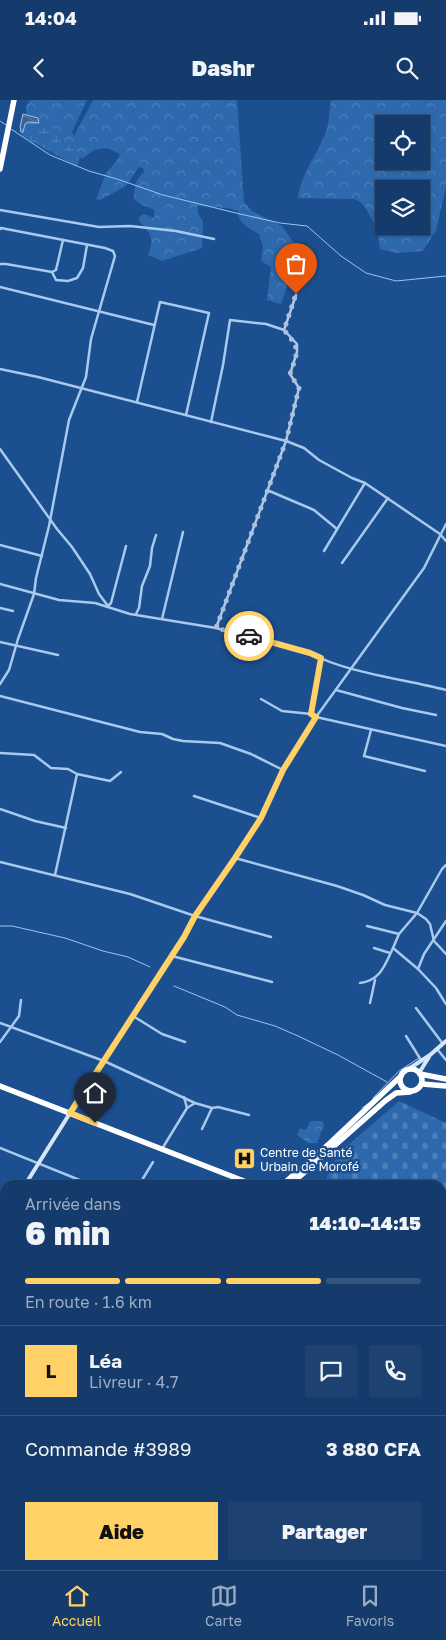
<!DOCTYPE html>
<html lang="fr">
<head>
<meta charset="utf-8">
<style>
  :root { --surface:#143b6b; --page:#1d4271; --text:#f1f3f6; --muted:#9dadc1; --line:#33557e; --accent:#ffd166 }
  body { margin:0; font-family:"Golos Text",sans-serif; background:var(--page); color:var(--text); height:100vh; display:flex; flex-direction:column; font-size:19px; white-space:nowrap }
  * { box-sizing:border-box; margin:0 }
  p { font-size:16px; color:var(--muted) }
  .icon { flex:none; width:28px; height:28px; fill:none; stroke:currentColor; stroke-width:2; stroke-linecap:round; stroke-linejoin:round }
  .map { position:relative; flex:1; overflow:hidden }
  .side { position:absolute; left:0px; top:1080px; width:446px; height:390px; display:flex; flex-direction:column; background:var(--surface); border-radius:15px 15px 0 0; box-shadow:0 1px 4px #0004,0 0 0 1px var(--line) }
  .side>* { flex:none }
  .fabs { position:absolute; left:375px; top:15px; display:grid; gap:10px }
  .fabs a { display:grid; place-items:center; width:55px; height:55px; border-radius:0px; background:var(--surface); box-shadow:0 1px 4px #0004,0 0 0 1px var(--line); font-size:25px }
  .pin { position:absolute; display:grid; place-items:center; width:42px; height:42px; color:#fff; margin:-51px -21px; border-radius:50% 50% 50% 0; rotate:-45deg; box-shadow:0 0 5px #0007 }
  .pin .icon { rotate:45deg }
  .courier { position:absolute; display:grid; place-items:center; width:50px; height:50px; margin:-25px; border:4px solid #ffd166; border-radius:50%; background:#fff; color:#222; box-shadow:0 1px 6px #0007 }
  .headline em { font-style:normal; font-weight:800 }
  .headline div { display:flex; flex-direction:column-reverse }
  .headline { display:flex; align-items:center; justify-content:space-between; height:85px; padding:0 25px }
  h1 { font-size:32px; font-weight:800; line-height:38px }
  .bar { display:grid; grid-template-columns:repeat(4,1fr); gap:8px 5px; align-content:center; height:60px; padding:0 25px }
  .bar i { height:6px; border-radius:4px; background:var(--line) }
  .bar .current { background:var(--accent) }
  .bar p { grid-column:span 4 }
  .line { display:flex; align-items:center; gap:12px; padding:0 25px; border-top:1px solid var(--line) }
  .line div { flex:1 }
  .round { display:grid; place-items:center; flex:none; width:52px; height:52px; border-radius:0px; background:var(--page) }
  .primary-button { display:flex; gap:10px; margin-top:auto; padding:10px 25px }
  .primary-button a { flex:1; height:58px; border-radius:0px; background:var(--accent); color:#111; font-size:20px; font-weight:800; line-height:58px; text-align:center }
  .primary-button a+a { background:var(--page); color:var(--text) }
  .status { display:flex; justify-content:space-between; align-items:center; height:35px; padding:0 25px; background:var(--surface); direction:ltr }
  .status svg { height:14px; fill:currentColor }
  header { display:flex; justify-content:space-between; align-items:center; height:65px; padding:0 25px; background:var(--surface); font-size:22px; font-weight:800 }
  .tab-bar { display:flex; justify-content:space-around; align-items:center; height:70px; border-top:1px solid var(--line); background:var(--surface); font-size:14px; color:var(--muted) }
  .tab-bar a { display:grid; justify-items:center; gap:2px }
  .tab-bar .current { color:var(--accent) }
  .map>svg:first-child { display:block }
  .forest { fill:url(#forest-crowns); fill-rule:evenodd }
  .wetland { fill:url(#wetland-marsh) }
  .cemetery { fill:url(#cemetery-stones) }
  .water { fill:url(#water-waves); stroke:#9cc4f0 }
  .lines { fill:none; stroke-linecap:round; stroke-linejoin:round }
  .stream { stroke:#9cc4f0; stroke-width:1 }
  .street { stroke:#a9c9ee; stroke-width:2.5 }
  .secondary { stroke:#d6e6fa; stroke-width:4 }
  .primary { stroke:#f0f6ff; stroke-width:4.5 }
  .highway { stroke:#fff; stroke-width:5.5 }
  .done { stroke:#afc1d8; stroke-width:5; stroke-dasharray:0 9 }
  .route { stroke:#ffd166; stroke-width:6 }
  .labels { text-anchor:middle; dominant-baseline:central; stroke-width:5; stroke-linejoin:round; paint-order:stroke }
  .poi-label { font-size:12px; fill:#fff; stroke:#1b4f8f; text-anchor:start }
</style>
</head>
<body>
<div class="status"><b>14:04</b><svg viewBox="0 0 49 12"><path d="M0 12V9h3v3zM5 12V6h3v6zM10 12V3h3v9zM15 12V0h3v12zM26 1h20v11H26zM47 4h2v5h-2z"/></svg></div>
<header><svg class="icon" aria-label="back" viewBox="0 0 24 24"><path d="M15 5l-7 7 7 7"/></svg>Dashr<svg class="icon" aria-label="search" viewBox="0 0 24 24"><circle cx="10" cy="10" r="6"/><path d="M15 15l6 6"/></svg></header>
<div class="map">
<svg width="446" height="1470" viewBox="0 0 446 1470">
  <defs>
    <pattern id="forest-crowns" width="20" height="18" patternUnits="userSpaceOnUse" patternTransform="scale(1.25)"><rect width="20" height="18" fill="#2e69ad"/><path d="M2 6a3 3 0 1 1 6 0M12 15a3 3 0 1 1 6 0" fill="none" stroke="#4d80b9"/></pattern>
    <pattern id="wetland-marsh" width="20" height="14" patternUnits="userSpaceOnUse" patternTransform="scale(1.25)"><rect width="20" height="14" fill="#2e69ad"/><path d="M1 5h8M5 5V1M11 12h8M15 12V8" fill="none" stroke="#4d80b9"/></pattern>
    <pattern id="cemetery-stones" width="16" height="16" patternUnits="userSpaceOnUse" patternTransform="scale(1.25)"><rect width="16" height="16" fill="#2e69ad"/><path d="M2 7V4a2 2 0 0 1 4 0v3zM10 15v-3a2 2 0 0 1 4 0v3z" fill="#4d80b9"/></pattern>
    <pattern id="water-waves" width="16" height="10" patternUnits="userSpaceOnUse" patternTransform="scale(1.25)"><rect width="16" height="10" fill="#3c6290"/><path d="M0 5q4-4 8 0t8 0" fill="none" stroke="#597aa1"/></pattern>
  </defs>
  <rect width="100%" height="100%" fill="#1b4f8f"/>
  <!-- forest -->
  <g class="forest">
    <path d="M30 0H87L72 32 74 36 93 0H237L244 102 252 111 282 126 298 149 288 161 279 157 275 167 291 175 281 204 267 200 271 167 261 161 263 147 259 134C249 128 238 124 238 111L228 108 197 106 198 113 203 122 202 148 162 161 148 155C154 138 152 134 139 121L140 116 144 114 154 118V110C145 105 143 107 134 99 134 87 135 80 144 72L143 68 139 67 126 86 100 100 96 99 106 73 116 62 120 54 107 48 94 50 82 59 44 20 26 14V6Z"/>
    <path d="M331 0H446V87L436 130 423 151 396 153 380 149 377 128 365 107 359 101 354 99 298 98C301 73 318 54 326 31 330 21 329 10 331 0ZM384 24H421V61H384ZM384 89H421V126H384Z"/>
    <polygon points="310,1021 322,1021 324,1025 317,1043 308,1043 297,1035 300,1028 306,1030"/>
    <polygon points="446,1182 446,1234 441,1232 441,1190"/>
  </g>
  <!-- wetland -->
  <polygon class="wetland" points="38,18 44,20 80,56 78,65 76,66 22,36 21,32 24,29 25,24 30,21 39,21"/>
  <!-- cemetery -->
  <polygon class="cemetery" points="399,1001 446,1023 446,1141 441,1140 441,1085 323,1085 339,1053"/>
  <!-- water -->
  <polygon class="water" points="23,14 38,18 39,23 28,22 25,24 23,32 21,32 20,27"/>
  <g class="lines">
    <!-- stream -->
    <g class="stream">
      <polyline points="0,21 6,25"/>
      <polyline points="11,29 50,55 89,71 117,79 163,95 240,114 280,123 307,126 341,156 366,173 396,181 446,176"/>
      <polyline points="0,826 12,826 65,838 103,851 128,857 150,867"/>
      <polyline points="174,886 225,907 237,915 275,926 298,936 338,955 387,982"/>
      <polyline points="373,998 399,971 419,958"/>
      <polyline points="362,1008 369,1003"/>
    </g>
    <!-- street -->
    <g class="street">
      <polyline points="0,110 99,127 130,126 176,131 214,139"/>
      <polyline points="0,129 1,128 105,148 113,151 115,156 91,239 86,277 69,320 49,426 36,478 34,494 18,539 9,570 0,584"/>
      <polyline points="0,164 6,164 52,172"/>
      <polyline points="52,172 56,180 68,181 77,178 83,168 87,145"/>
      <polyline points="52,172 56,170 63,140"/>
      <polyline points="0,187 154,225"/>
      <polyline points="284,230 296,195"/>
      <polyline points="0,269 38,277 286,341 304,348 319,360 352,378 365,383 440,434 446,441"/>
      <polyline points="137,302 160,202 209,213 186,315"/>
      <polyline points="211,322 223,265 230,220 266,224 284,230 297,244 297,252 290,274 299,288 286,341 216,528"/>
      <polyline points="0,349 57,429 72,447 90,474 99,494 108,506 111,503 126,446"/>
      <polyline points="267,390 314,410 337,429"/>
      <polyline points="0,445 42,456"/>
      <polyline points="324,451 365,383"/>
      <polyline points="342,463 388,398"/>
      <path d="M0 484 59 500 95 503 130 514 216 528 310 553C346 573 405 579 446 590"/>
      <polyline points="0,508 13,511"/>
      <polyline points="136,514 139,508 142,486 150,466 152,448 156,435"/>
      <polyline points="162,519 183,432"/>
      <polyline points="0,542 58,555"/>
      <polyline points="336,590 402,608 436,615"/>
      <polyline points="0,596 140,632 162,634 173,639 183,641 220,643 251,654 283,670"/>
      <polyline points="261,599 282,611 311,614 316,617 446,646"/>
      <polyline points="311,613 321,558"/>
      <polyline points="371,630 364,656 425,671"/>
      <polyline points="0,653 34,655 51,668 68,669 77,674 55,775"/>
      <polyline points="77,674 110,681 121,672"/>
      <polyline points="194,696 261,718"/>
      <polyline points="0,709 35,721 66,728"/>
      <polyline points="235,758 337,786 363,795 385,805 417,813 426,819 430,824 434,841 446,854"/>
      <polyline points="0,762 130,794 195,816 271,837"/>
      <polyline points="446,821 424,854 418,869 436,888 446,904"/>
      <polyline points="367,826 399,834"/>
      <polyline points="374,848 390,853"/>
      <polyline points="172,856 272,882"/>
      <polyline points="418,869 393,848 399,834 417,813 442,769 446,765"/>
      <path d="M360 883C381 880 385 865 393 848"/>
      <polyline points="370,903 375,880"/>
      <polyline points="416,908 443,944"/>
      <polyline points="133,916 162,934 185,942"/>
      <polyline points="0,923 104,961 195,1003 212,1008 218,1007 249,1015"/>
      <polyline points="406,936 421,960"/>
      <polyline points="0,942 19,916 21,900"/>
      <polyline points="437,949 446,960"/>
      <polyline points="184,997 187,1008"/>
      <polyline points="71,1012 184,837 195,816 235,758 261,718 283,670 316,617 424,468 446,424"/>
      <polyline points="202,1029 212,1008"/>
      <polyline points="0,1048 92,1085"/>
      <polyline points="162,1049 187,1008 195,1003"/>
      <polyline points="139,1085 153,1062"/>
      <polyline points="0,1108 5,1110"/>
      <polyline points="0,1165 5,1167"/>
      <polyline points="0,1225 5,1227"/>
      <polyline points="441,1282 446,1284"/>
      <polyline points="0,1286 5,1289"/>
      <polyline points="0,1309 5,1301"/>
      <polyline points="441,1340 446,1342"/>
      <polyline points="0,1343 5,1345"/>
      <polyline points="0,1368 5,1370"/>
      <polyline points="0,1391 5,1393"/>
      <polyline points="441,1399 446,1401"/>
      <polyline points="0,1421 5,1412"/>
      <polyline points="441,1427 446,1419"/>
      <polyline points="441,1437 446,1440"/>
      <polyline points="0,1464 11,1470"/>
      <polyline points="295,1465 304,1470"/>
      <polyline points="110,1470 113,1465"/>
      <polyline points="293,1470 296,1465"/>
      <polyline points="375,1470 378,1465"/>
      <polyline points="413,1470 416,1465"/>
    </g>
    <!-- secondary -->
    <g class="secondary">
      <polyline points="407,970 430,955 446,941"/>
      <polyline points="419,973 429,957"/>
      <polyline points="25,1085 70,1013"/>
      <polyline points="0,1124 5,1116"/>
      <polyline points="441,1180 446,1173"/>
      <polyline points="257,1470 260,1465"/>
    </g>
    <!-- primary -->
    <polyline class="primary" points="441,1147 446,1149"/>
    <!-- highway -->
    <g class="highway">
      <polyline points="0,69 14,0"/>
      <circle cx="411" cy="980" r="11"/>
      <polyline points="420,974 446,979"/>
      <polyline points="422,984 446,986"/>
      <polyline points="0,986 254,1085"/>
      <polyline points="282,1085 330,1043 401,976"/>
      <polyline points="290,1085 385,1001 396,993 410,992"/>
    </g>
  </g>
  <g class="lines">
    <!-- done -->
    <path class="done" d="M249 536 216 528 286 341 299 288 290 274C298 250 301 250 284 230L296 194"/>
    <!-- route -->
    <polyline class="route" points="95,1023 70,1013 184,837 195,816 235,758 261,718 283,670 316,617 311,614 321,558 310,553 249,536"/>
  </g>
  <!-- icons -->
  <defs>
    <symbol id="hospital-square" viewBox="-11 -11 22 22"><rect x="-9" y="-9" width="18" height="18" rx="4" fill="#ffd166" stroke="#1b4f8f"/><path d="M-5-5h3v3.5h4V-5h3V5h-3V1.5h-4V5h-3Z" fill="#111"/></symbol>
  </defs>
  <g fill-rule="evenodd">
    <use href="#hospital-square" x="232" y="1046" width="25" height="25"/>
  </g>
  <g class="labels">
    <!-- poi labels -->
    <g class="poi-label">
      <text x="260" y="1052">Centre de Santé<tspan x="260" dy="14">Urbain de Morofé</tspan></text>
    </g>
  </g>
</svg>
<div class="fabs">
<a><svg class="icon" aria-label="locate" viewBox="0 0 24 24"><circle cx="12" cy="12" r="6"/><path d="M12 2v4M12 18v4M2 12h4M18 12h4"/></svg></a>
<a><svg class="icon" aria-label="layers" viewBox="0 0 24 24"><path d="M12 4l9 5-9 5-9-5zM3 14l9 5 9-5"/></svg></a>
</div>
<div class="pin" style="left:296px;top:194px;background:#ea580c"><svg class="icon" aria-label="bag" viewBox="0 0 24 24"><path d="M5 8h14l-1 12H6zM9 8a3 3 0 0 1 6 0"/></svg></div>
<div class="pin" style="left:95px;top:1023px;background:#1f2937"><svg class="icon" aria-label="home" viewBox="0 0 24 24"><path d="M3 11l9-7 9 7M6 9v11h12V9"/></svg></div>
<div class="courier" style="left:249px;top:536px"><svg class="icon" aria-label="car" viewBox="0 0 24 24"><path d="M5 17H2v-5l4-1 3-4h7l3 4 3 1v5h-3M9 17h6M6 11h13"/><circle cx="7" cy="17" r="2"/><circle cx="17" cy="17" r="2"/></svg></div>
<section class="side">
<div class="headline"><div><h1>6 min</h1><p>Arrivée dans</p></div><em>14:10–14:15</em></div>
<div class="bar"><i class="current"></i><i class="current"></i><i class="current"></i><i></i><p>En route · 1.6 km</p></div>
<div class="line" style="height:90px"><b class="round" style="background:var(--accent);color:#111">L</b><div><b>Léa</b><p>Livreur · 4.7</p></div><a class="round"><svg class="icon" aria-label="chat" viewBox="0 0 24 24"><path d="M4 5h16v11H9l-5 4z"/></svg></a><a class="round"><svg class="icon" aria-label="phone" viewBox="0 0 24 24"><path d="M5 4h4l2 5-3 2q2 4 5 5l2-3 5 2v4C11 20 4 13 5 4z"/></svg></a></div>
<div class="line" style="height:65px"><div>Commande #3989</div><b>3 880 CFA</b></div>
<div class="primary-button"><a>Aide</a><a>Partager</a></div>
</section>
</div>
<nav class="tab-bar">
<a class="current"><svg class="icon" aria-label="home" viewBox="0 0 24 24"><path d="M3 11l9-7 9 7M6 9v11h12V9"/></svg>Accueil</a>
<a><svg class="icon" aria-label="map" viewBox="0 0 24 24"><path d="M3 6l6-2 6 2 6-2v14l-6 2-6-2-6 2zM9 4v14M15 6v14"/></svg>Carte</a>
<a><svg class="icon" aria-label="saved" viewBox="0 0 24 24"><path d="M7 4h10v16l-5-4-5 4z"/></svg>Favoris</a>
</nav>
</body>
</html>
